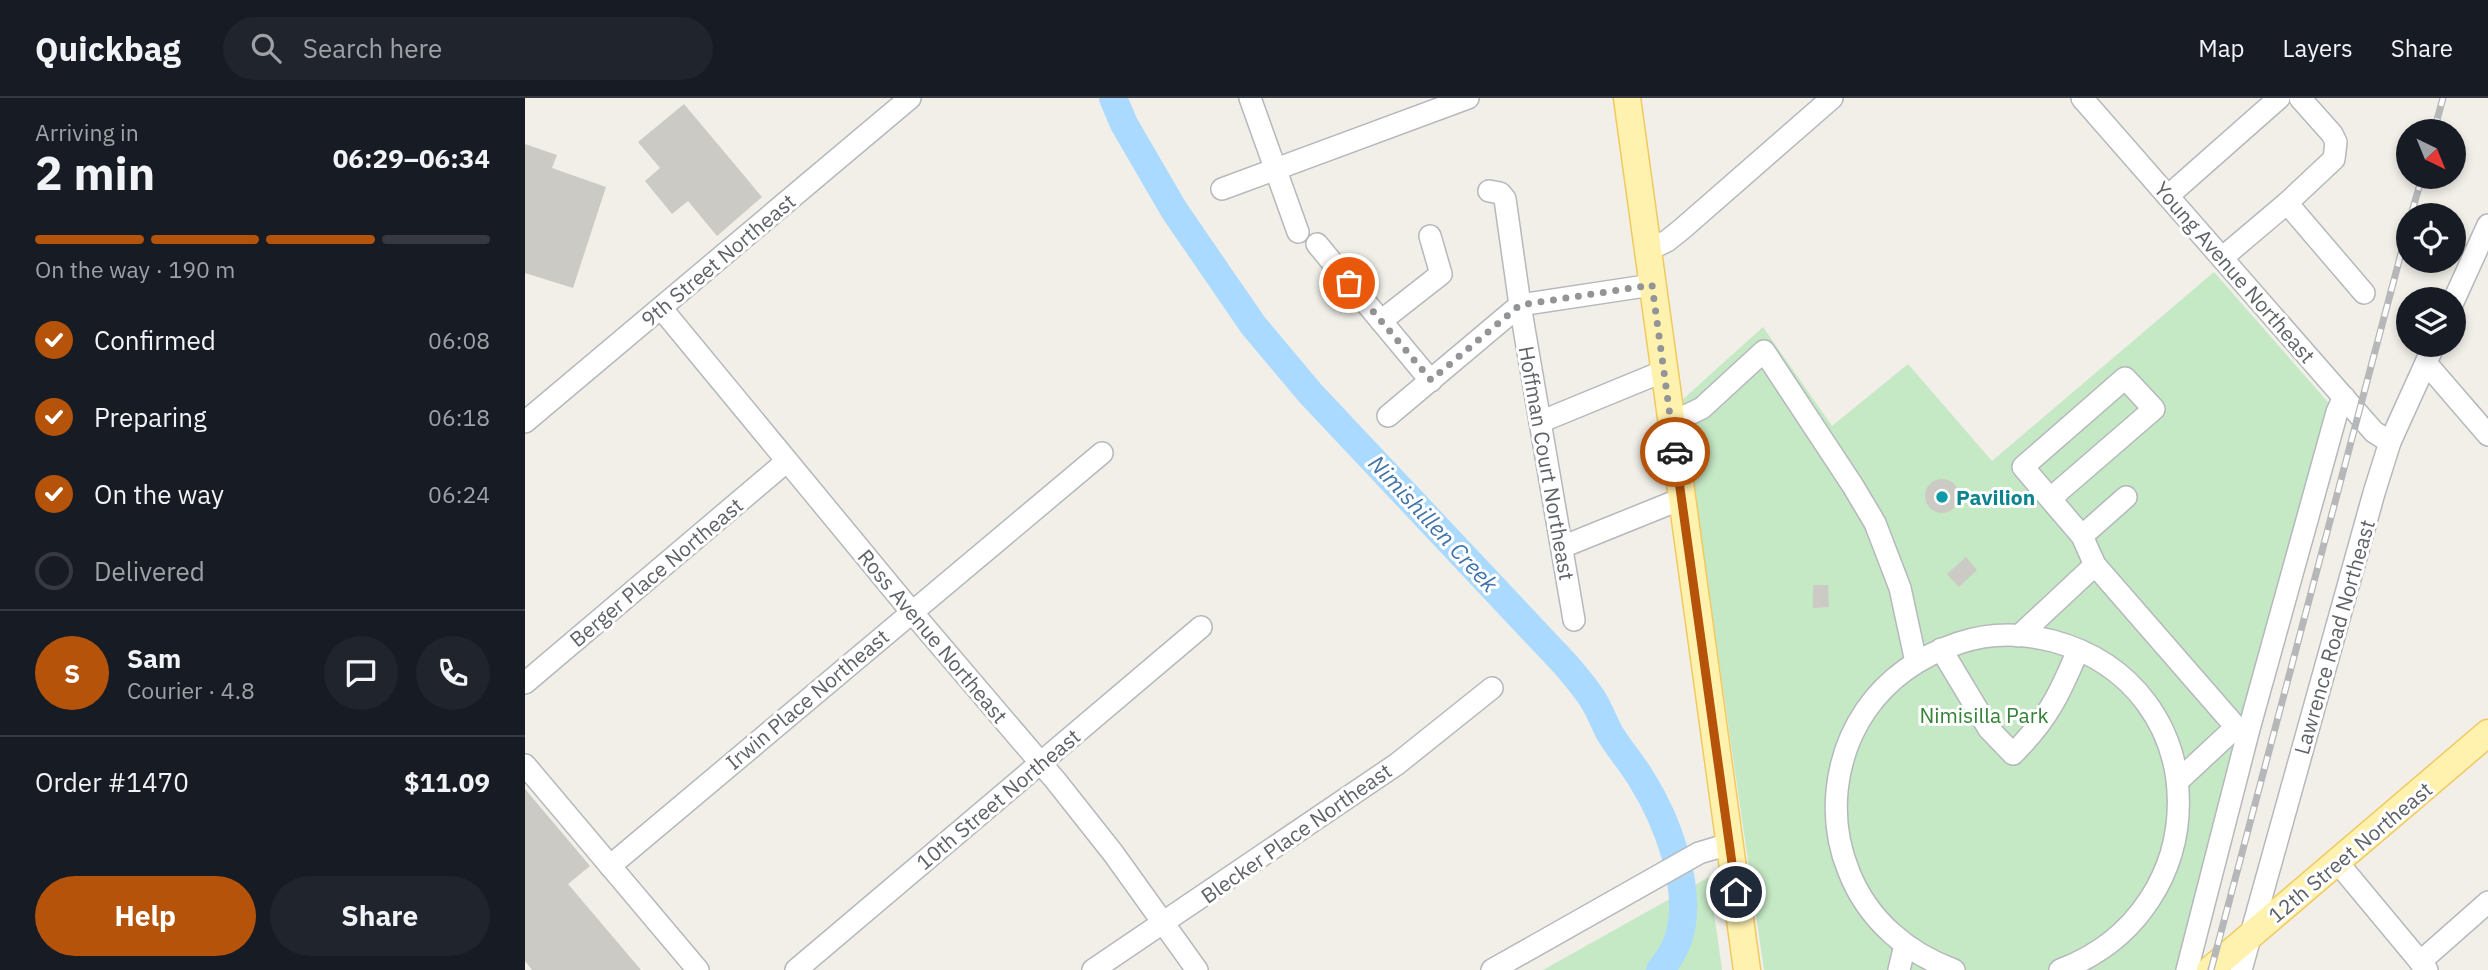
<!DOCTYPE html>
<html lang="en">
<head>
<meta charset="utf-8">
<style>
  :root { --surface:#171b24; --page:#20242c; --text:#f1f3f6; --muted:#9ea1a6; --line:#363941; --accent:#b45309 }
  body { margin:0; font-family:"IBM Plex Sans",sans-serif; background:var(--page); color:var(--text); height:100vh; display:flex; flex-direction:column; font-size:26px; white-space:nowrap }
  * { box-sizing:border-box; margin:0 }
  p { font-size:23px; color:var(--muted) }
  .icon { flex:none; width:38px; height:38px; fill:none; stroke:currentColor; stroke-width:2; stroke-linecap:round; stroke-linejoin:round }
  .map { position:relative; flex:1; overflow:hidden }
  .side { display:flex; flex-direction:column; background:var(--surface); width:525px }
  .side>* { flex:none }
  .needle { width:46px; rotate:137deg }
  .tools { position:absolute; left:1871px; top:21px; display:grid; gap:14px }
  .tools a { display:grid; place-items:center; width:70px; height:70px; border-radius:50%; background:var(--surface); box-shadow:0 4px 10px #0003; font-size:35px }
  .pin { position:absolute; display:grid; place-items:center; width:60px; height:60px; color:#fff; margin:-30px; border:4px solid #fff; border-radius:50%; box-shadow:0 2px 7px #0007 }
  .courier { position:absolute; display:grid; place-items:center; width:70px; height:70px; margin:-35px; border:5px solid #b45309; border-radius:50%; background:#fff; color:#222; box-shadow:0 2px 9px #0007 }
  .headline em { font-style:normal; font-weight:700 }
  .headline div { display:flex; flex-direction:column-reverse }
  .headline { display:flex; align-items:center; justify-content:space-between; height:119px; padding:0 35px }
  h1 { font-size:46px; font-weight:700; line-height:52px }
  .bar { display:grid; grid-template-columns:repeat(4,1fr); gap:10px 7px; align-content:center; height:84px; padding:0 35px }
  .bar i { height:9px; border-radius:5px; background:var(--line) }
  .bar .current { background:var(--accent) }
  .bar p { grid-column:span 4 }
  .line { display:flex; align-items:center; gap:18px; padding:0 35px; border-top:2px solid var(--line) }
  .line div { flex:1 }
  .round { display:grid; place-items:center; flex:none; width:74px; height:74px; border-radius:37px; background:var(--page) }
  ol { padding:0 35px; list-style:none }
  li { display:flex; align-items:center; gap:21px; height:77px }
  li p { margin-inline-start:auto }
  li .icon { padding:7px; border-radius:50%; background:var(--accent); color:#fff; stroke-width:4 }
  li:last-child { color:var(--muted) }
  li i { width:38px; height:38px; border:4px solid var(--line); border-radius:50% }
  .button { display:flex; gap:14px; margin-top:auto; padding:14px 35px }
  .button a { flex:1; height:80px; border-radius:42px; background:var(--accent); color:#fff; font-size:28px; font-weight:700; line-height:80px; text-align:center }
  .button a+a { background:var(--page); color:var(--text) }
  header { display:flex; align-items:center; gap:42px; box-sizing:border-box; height:98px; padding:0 35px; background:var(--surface); border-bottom:2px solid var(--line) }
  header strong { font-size:33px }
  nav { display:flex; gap:38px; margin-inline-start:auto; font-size:24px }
  .search { width:490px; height:63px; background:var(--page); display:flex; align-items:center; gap:18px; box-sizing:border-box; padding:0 24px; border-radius:38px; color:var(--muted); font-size:26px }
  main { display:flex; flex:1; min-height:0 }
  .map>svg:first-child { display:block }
  .green { fill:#c5e8c5 }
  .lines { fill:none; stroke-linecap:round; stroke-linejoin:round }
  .river { stroke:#aadaff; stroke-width:28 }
  .building { fill:#cccac5 }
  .minor-casing { stroke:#b5b8bc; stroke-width:24 }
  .major-casing { stroke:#f2c960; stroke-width:29 }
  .minor { stroke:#fff; stroke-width:21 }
  .major { stroke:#fff2af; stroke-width:26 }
  .rail-casing { stroke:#b6b7b8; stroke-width:7 }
  .rail { stroke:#fff; stroke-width:4.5; stroke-dasharray:13; stroke-linecap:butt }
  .done { stroke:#929495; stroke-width:7; stroke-dasharray:0 12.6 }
  .route { stroke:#b45309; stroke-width:9 }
  .culture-dot { fill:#0f9aa8; stroke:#fff; stroke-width:2.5 }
  .labels { text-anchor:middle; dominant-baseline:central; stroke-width:6; stroke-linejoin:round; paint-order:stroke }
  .street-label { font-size:21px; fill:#5f6368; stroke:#fff }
  .culture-label { font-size:21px; font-weight:bold; fill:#0d838f; stroke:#fff; text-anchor:start }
  .park-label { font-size:21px; fill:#348238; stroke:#fff }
  .water-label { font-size:23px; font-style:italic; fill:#4174aa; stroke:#fff }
</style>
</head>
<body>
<header>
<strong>Quickbag</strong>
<div class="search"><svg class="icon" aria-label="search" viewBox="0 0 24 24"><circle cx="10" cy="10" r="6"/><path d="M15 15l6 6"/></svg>Search here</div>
<nav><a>Map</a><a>Layers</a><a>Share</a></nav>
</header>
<main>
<section class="side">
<div class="headline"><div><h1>2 min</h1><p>Arriving in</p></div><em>06:29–06:34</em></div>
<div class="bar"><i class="current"></i><i class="current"></i><i class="current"></i><i></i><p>On the way · 190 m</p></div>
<ol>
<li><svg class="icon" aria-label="check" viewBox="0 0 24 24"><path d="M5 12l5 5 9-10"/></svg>Confirmed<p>06:08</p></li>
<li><svg class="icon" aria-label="check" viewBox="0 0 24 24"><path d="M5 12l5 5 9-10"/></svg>Preparing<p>06:18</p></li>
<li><svg class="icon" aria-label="check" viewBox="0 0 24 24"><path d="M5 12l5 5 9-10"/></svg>On the way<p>06:24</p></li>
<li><i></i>Delivered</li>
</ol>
<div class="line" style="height:126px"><b class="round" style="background:var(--accent);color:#fff">S</b><div><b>Sam</b><p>Courier · 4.8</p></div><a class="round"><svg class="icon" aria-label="chat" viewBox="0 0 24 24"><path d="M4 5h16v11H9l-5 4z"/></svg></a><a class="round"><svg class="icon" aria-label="phone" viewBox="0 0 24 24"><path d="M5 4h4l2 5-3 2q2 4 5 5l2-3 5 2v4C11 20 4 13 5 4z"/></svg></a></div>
<div class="line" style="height:91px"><div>Order #1470</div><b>$11.09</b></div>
<div class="button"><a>Help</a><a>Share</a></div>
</section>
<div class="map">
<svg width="1963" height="872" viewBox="0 0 1963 872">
  <rect width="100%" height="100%" fill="#f1efe8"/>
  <!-- green -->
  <g class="green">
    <polygon points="1689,174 1808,310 1652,872 1239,872 1156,303 1238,229 1307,328 1383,266 1467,363"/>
    <polygon points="1184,779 1197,872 1018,872"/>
  </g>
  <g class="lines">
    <!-- river -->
    <path class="river" d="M588 0 599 26 649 112 728 227 785 295 1041 567C1051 579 1062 591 1070 605 1075 614 1079 624 1084 634 1094 651 1107 665 1117 682 1142 722 1167 788 1155 835 1152 849 1144 861 1135 872"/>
  </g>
  <!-- building -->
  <g class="building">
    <polygon points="159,6 237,99 192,138 163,103 147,116 120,83 135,70 113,44"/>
    <polygon points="0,46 32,57 27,70 81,89 48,190 0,175"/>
    <circle cx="1417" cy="398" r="17"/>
    <polygon points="1441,459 1452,472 1434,489 1422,476"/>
    <polygon points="1288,487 1303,487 1304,509 1288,510"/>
    <polygon points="0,691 65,768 43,786 116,872 7,872 0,863"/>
  </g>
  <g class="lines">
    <defs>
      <g id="minor">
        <polyline points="725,0 773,134"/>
        <polyline points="1557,0 1849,334 1865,344"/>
        <polyline points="697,91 943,0"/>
        <polyline points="964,93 975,95 980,101 995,207 1049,522"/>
        <polyline points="1643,98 1754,0"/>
        <polyline points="1762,105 1839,195"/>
        <polyline points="792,146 906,283"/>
        <polyline points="1123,152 1142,143 1157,131 1307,0"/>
        <polyline points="1697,160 1762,105 1809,61 1811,44 1807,36 1775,0"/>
        <polyline points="1928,204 1963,127"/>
        <polyline points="136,210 386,513 531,683 588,755 672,872"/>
        <polyline points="856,223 916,176 905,138"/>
        <polyline points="1901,265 1963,337"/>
        <polyline points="863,318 995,207 1127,187"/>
        <polyline points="0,324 385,0"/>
        <polyline points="1015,324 1139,273"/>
        <polyline points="1146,325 1177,310 1239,253 1328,388 1350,425 1375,490 1391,564"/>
        <polyline points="1526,400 1629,311 1600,280 1498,369 1557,438 1570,467 1711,629 1653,683"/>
        <polyline points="1557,438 1601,399"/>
        <polyline points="1037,449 1156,401"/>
        <polyline points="1494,538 1570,467"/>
        <path d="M1416 551 1464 631 1488 656C1522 622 1535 596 1553 552"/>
        <polyline points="0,585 262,363"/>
        <polyline points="0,667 173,872"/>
        <polyline points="1813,765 1902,872"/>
        <polyline points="85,768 577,355"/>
        <polyline points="1895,864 1963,804"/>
        <polyline points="271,872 676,529"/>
        <polyline points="568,872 872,666 967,590"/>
        <polyline points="967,872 1174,755 1204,746"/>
        <polyline points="1374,872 1380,847"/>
        <path d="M1429 872C1382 855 1343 822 1324 774 1302 721 1309 659 1341 612 1364 579 1395 558 1434 545 1464 535 1497 535 1528 543 1694 588 1694 813 1535 872"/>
        <polyline points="1662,872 1724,631 1812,314 1819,299"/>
        <polyline points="1716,872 1849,395 1865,344 1909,247"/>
      </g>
      <g id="major">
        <polyline points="1102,0 1222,872"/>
        <polyline points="1685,872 1963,635"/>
      </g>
    </defs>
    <!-- minor casing -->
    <use href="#minor" class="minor-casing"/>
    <!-- major casing -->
    <use href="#major" class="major-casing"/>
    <!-- minor -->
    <use href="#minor" class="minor"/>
    <!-- major -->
    <use href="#major" class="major"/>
    <defs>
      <g id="rail">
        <polyline points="1909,33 1918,0"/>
        <polyline points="1886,117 1897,79"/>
        <polyline points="1686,872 1883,129"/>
      </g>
    </defs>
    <!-- rail casing -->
    <use href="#rail" class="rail-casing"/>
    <!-- rail -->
    <use href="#rail" class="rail"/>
  </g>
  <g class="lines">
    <!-- done -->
    <polyline class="done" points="824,185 906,282 995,207 1127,187 1150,354"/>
    <!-- route -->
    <polyline class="route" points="1150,354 1211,794"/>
  </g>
  <!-- markers -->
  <circle class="culture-dot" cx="1417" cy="399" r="7"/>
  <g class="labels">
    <!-- street labels -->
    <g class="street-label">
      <text transform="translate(193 162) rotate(-40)">9th Street Northeast</text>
      <text transform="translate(1710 174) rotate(49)">Young Avenue Northeast</text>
      <text transform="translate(1022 365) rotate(80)">Hoffman Court Northeast</text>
      <text transform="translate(131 474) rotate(-40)">Berger Place Northeast</text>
      <text transform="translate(408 538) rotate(50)">Ross Avenue Northeast</text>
      <text transform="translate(1809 539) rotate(-74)">Lawrence Road Northeast</text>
      <text transform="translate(282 601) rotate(-40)">Irwin Place Northeast</text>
      <text transform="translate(473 701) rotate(-40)">10th Street Northeast</text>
      <text transform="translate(771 735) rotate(-35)">Blecker Place Northeast</text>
      <text transform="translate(1825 754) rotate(-40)">12th Street Northeast</text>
    </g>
    <!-- culture labels -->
    <g class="culture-label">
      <text x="1431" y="399">Pavilion</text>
    </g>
    <!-- park labels -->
    <g class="park-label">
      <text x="1459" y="617">Nimisilla Park</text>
    </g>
    <!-- water labels -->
    <g class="water-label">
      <text transform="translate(909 425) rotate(47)">Nimishillen Creek</text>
    </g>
  </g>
</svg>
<div class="tools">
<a><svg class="needle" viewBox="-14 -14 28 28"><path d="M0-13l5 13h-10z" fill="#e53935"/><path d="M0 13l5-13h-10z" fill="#9ea1a6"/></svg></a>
<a><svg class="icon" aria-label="locate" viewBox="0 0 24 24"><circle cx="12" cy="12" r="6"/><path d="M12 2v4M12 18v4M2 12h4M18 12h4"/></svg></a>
<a><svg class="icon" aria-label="layers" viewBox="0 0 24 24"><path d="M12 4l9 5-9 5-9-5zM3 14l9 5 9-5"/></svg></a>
</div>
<div class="pin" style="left:824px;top:185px;background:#ea580c"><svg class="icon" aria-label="bag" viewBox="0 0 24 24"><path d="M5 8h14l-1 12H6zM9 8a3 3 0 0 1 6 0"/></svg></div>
<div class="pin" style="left:1211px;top:794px;background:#1f2937"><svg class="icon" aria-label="home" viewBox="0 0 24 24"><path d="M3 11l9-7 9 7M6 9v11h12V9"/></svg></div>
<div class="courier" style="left:1150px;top:354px"><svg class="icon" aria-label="car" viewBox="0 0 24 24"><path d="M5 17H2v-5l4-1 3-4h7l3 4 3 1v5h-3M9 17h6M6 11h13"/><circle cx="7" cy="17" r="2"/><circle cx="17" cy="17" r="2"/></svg></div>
</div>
</main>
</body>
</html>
